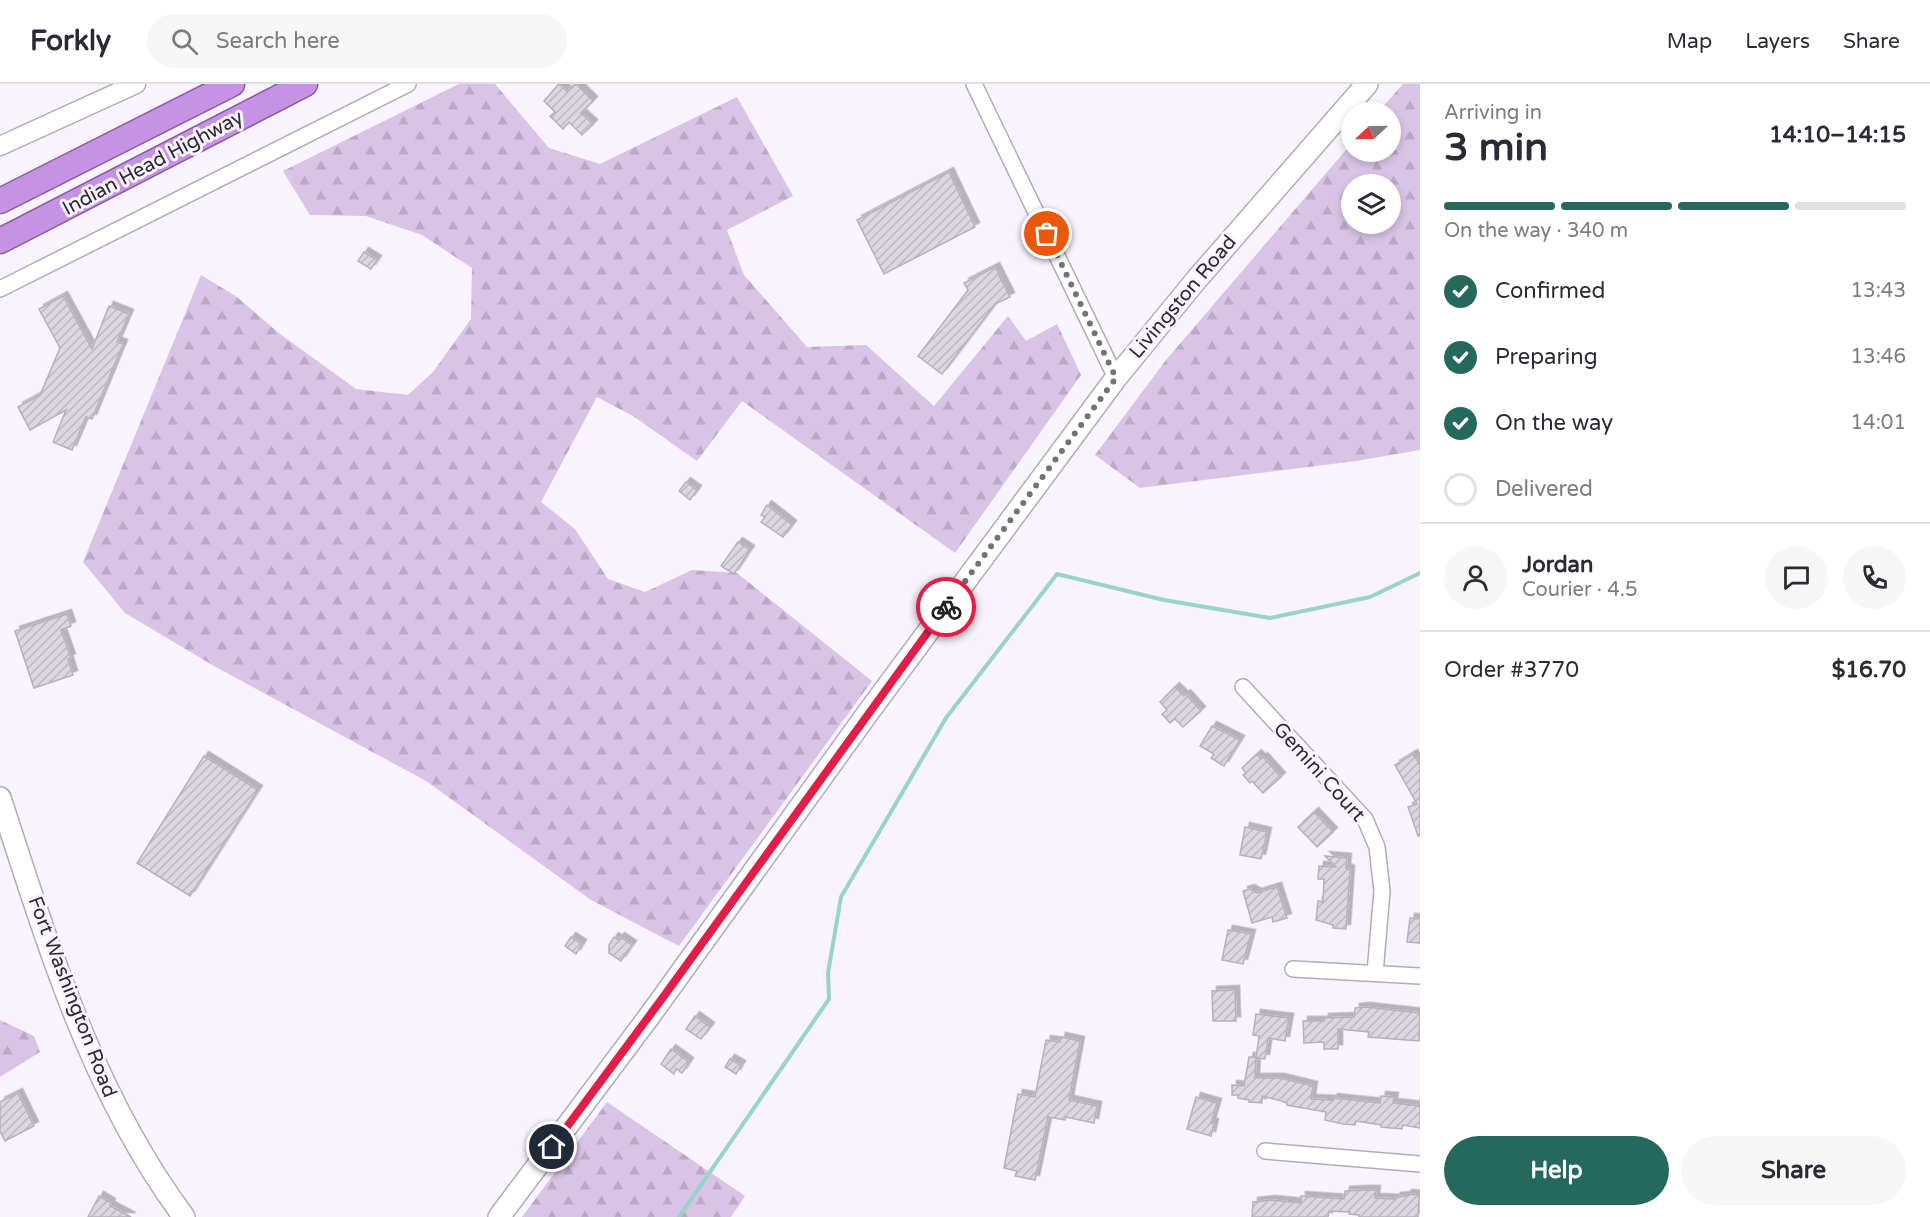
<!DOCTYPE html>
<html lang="en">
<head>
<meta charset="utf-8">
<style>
  :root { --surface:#fff; --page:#f7f7f7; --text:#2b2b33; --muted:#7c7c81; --line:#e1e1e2; --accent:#24695b }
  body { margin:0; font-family:"Varela Round",sans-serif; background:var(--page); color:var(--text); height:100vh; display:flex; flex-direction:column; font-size:22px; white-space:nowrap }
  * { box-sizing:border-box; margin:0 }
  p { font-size:20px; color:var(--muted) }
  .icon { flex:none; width:33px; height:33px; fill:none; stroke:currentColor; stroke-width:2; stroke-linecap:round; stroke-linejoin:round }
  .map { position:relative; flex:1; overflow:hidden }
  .drawer { display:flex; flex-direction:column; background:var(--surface); width:510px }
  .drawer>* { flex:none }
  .needle { width:39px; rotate:248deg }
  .buttons { position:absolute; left:1341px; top:18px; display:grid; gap:12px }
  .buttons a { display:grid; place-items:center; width:60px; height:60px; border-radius:50%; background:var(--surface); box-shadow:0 3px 9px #0003; font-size:30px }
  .pin { position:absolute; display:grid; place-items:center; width:51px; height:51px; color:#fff; margin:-26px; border:3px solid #fff; border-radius:50%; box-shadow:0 2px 6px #0007 }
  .courier { position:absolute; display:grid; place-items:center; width:60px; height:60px; margin:-30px; border:4px solid #e11d48; border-radius:50%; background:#fff; color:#222; box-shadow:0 2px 8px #0007 }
  .overview em { font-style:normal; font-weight:700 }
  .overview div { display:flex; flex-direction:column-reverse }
  .overview { display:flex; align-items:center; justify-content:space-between; height:102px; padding:0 24px }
  h1 { font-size:39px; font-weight:700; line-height:45px }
  .bar { display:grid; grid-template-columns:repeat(4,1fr); gap:9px 6px; align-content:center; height:72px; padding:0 24px }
  .bar i { height:8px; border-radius:4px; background:var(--line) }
  .bar .selected { background:var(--accent) }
  .bar p { grid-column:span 4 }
  .line { display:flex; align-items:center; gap:15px; padding:0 24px; border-top:2px solid var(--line) }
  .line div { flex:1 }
  .round { display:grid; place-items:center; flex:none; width:63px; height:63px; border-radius:32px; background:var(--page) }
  ol { padding:0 24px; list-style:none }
  li { display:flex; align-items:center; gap:18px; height:66px }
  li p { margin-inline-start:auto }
  li .icon { padding:6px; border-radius:50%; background:var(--accent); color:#fff; stroke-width:4 }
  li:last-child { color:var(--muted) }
  li i { width:33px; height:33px; border:3px solid var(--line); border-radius:50% }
  .action { display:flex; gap:12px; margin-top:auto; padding:12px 24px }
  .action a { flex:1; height:69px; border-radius:36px; background:var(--accent); color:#fff; font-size:24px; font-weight:700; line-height:69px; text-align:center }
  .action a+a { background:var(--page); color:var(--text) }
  header { display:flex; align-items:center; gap:36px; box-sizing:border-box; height:84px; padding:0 30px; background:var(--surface); border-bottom:2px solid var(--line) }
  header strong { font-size:28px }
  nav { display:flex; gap:33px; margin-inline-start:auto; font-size:21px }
  .search { width:420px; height:54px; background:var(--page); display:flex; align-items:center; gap:15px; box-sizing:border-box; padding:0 21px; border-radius:33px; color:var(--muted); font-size:22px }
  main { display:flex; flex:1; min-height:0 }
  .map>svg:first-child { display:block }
  .forest { fill:url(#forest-firs); fill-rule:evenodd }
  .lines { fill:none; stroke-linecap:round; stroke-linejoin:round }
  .stream { stroke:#99d5c6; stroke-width:4 }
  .building { fill:url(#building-hatch); stroke:#b7b1bb; stroke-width:1.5; filter:url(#shadow) }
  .minor-casing { stroke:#b2acb6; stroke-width:18 }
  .tertiary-casing { stroke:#b2acb6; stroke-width:21 }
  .secondary-casing { stroke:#b2acb6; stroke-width:24 }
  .trunk-casing { stroke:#875ca0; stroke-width:27 }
  .minor { stroke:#fff; stroke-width:15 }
  .tertiary { stroke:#fff; stroke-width:18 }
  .secondary { stroke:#fff; stroke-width:21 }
  .trunk { stroke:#c692e4; stroke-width:24 }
  .done { stroke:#747177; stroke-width:6; stroke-dasharray:0 10.8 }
  .route { stroke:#e11d48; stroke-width:8 }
  .labels { text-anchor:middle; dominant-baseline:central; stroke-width:6; stroke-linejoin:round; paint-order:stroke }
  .street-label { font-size:20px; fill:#2d2b2f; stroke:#f9f3fd }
</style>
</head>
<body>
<header>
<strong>Forkly</strong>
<div class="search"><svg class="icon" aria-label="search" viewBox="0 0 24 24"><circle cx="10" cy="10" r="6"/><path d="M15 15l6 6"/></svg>Search here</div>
<nav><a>Map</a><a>Layers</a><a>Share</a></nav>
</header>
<main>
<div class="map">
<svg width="1420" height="1133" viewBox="0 0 1420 1133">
  <defs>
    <pattern id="forest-firs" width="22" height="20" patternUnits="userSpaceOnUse" patternTransform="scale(1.5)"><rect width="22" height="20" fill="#d9c4e7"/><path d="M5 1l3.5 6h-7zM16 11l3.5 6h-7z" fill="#bba9c6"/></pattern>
    <pattern id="building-hatch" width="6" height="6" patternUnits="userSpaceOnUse" patternTransform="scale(1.5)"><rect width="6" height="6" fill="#dcd6e0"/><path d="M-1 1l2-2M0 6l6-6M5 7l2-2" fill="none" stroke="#bdb8c0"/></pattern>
    <filter id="shadow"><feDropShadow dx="4.5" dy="-4.5" stdDeviation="0" flood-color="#0004"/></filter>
  </defs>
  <rect width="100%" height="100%" fill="#f9f3fd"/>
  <!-- forest -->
  <g class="forest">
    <polygon points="459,0 495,0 549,64 600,80 737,13 793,112 727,146 744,191 807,263 866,261 934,322 1008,232 1026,257 1057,240 1081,291 955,469 742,317 697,377 633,332 597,313 541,418 575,445 608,495 645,508 692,486 737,489 872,597 679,862 591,816 426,697 214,582 125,529 83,478 201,191 237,213 280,250 356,305 408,311 433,288 471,235 472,184 422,151 366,132 310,131 283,87"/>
    <path d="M1403 0H1420V366L1356 377 1140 404 1095 371 1166 276 1351 60 1352 68H1390V28H1378ZM1390 100V140H1352V100Z"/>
    <polygon points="0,936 34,952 40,968 0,993"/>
    <polygon points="607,1018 745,1112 731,1133 522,1133"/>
  </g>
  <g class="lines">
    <!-- stream -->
    <polyline class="stream" points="679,1133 829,915 828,889 841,813 946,634 1057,490 1164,516 1270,534 1370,513 1420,489"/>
  </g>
  <!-- building -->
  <g class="building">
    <polygon points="559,0 567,7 576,0 593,17 581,29 593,40 582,51 569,38 563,45 550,32 555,28 544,17"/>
    <polygon points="949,88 975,143 884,190 857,136"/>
    <polygon points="364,168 377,176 371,185 358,177"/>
    <polygon points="995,183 1010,213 995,220 942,290 918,272 968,206 964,199"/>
    <polygon points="63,212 92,265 109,222 129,230 117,258 123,260 92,335 86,333 72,366 53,358 66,326 30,346 18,323 40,311 60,264 39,225"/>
    <polygon points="686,398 697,406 690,416 679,407"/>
    <polygon points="767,421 792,441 783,453 761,438 765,433 761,431"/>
    <polygon points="738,458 750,466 734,490 721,482"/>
    <polygon points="67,530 71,542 61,546 71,574 68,575 73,591 34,604 15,547"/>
    <polygon points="1175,603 1184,612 1186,610 1201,627 1183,643 1175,635 1170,639 1162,630 1167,626 1160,618"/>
    <polygon points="1212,642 1240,656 1224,682 1211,674 1214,670 1200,662"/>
    <polygon points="1257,670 1261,675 1263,673 1281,693 1263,709 1252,697 1250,699 1243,691 1246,689 1242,684"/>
    <polygon points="1413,670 1420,681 1420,752 1418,752 1408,723 1417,720 1395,681"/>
    <polygon points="204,672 258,706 190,812 137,779"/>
    <polygon points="1314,728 1333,748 1317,763 1298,743"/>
    <polygon points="1245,743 1267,748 1261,775 1240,771"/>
    <polygon points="1325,772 1347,774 1346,784 1350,786 1346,845 1333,844 1333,841 1316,836 1318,817 1323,818 1324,795 1318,795 1319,782 1336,783"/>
    <polygon points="1277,803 1287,834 1273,838 1272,833 1252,839 1243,807 1250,805 1257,809"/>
    <polygon points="1410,834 1420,835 1420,859 1407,858"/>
    <polygon points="1228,846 1251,850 1243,880 1222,876"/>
    <polygon points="571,853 582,860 576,870 565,862"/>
    <polygon points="614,853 618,856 620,853 632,861 621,877 609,869 609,861"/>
    <polygon points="1235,906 1236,937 1213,937 1212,907"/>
    <polygon points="1366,923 1420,929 1419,957 1368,953 1369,948 1338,945 1338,965 1324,965 1324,958 1304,959 1303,937 1324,937 1324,934 1354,933 1355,924"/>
    <polygon points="1256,930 1289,934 1285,957 1268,954 1265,975 1256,974 1259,952 1253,951"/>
    <polygon points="695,932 710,943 701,955 686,945"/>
    <polygon points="1061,953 1080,957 1069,1016 1097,1022 1094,1039 1066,1033 1065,1036 1048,1033 1035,1096 1015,1092 1017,1087 1004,1084 1018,1010 1035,1013 1046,956 1060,958"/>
    <polygon points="671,965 689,978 682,989 676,985 674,990 661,980"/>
    <polygon points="1249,973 1256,973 1255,994 1280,994 1313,1002 1311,1015 1333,1016 1333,1014 1380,1019 1381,1012 1394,1013 1393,1019 1420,1022 1420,1044 1403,1041 1402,1045 1381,1043 1381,1041 1356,1037 1355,1041 1343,1040 1325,1036 1326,1028 1287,1021 1287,1019 1282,1017 1262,1012 1262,1019 1249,1018 1249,1016 1238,1014 1238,1011 1232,1011 1232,1001 1244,1002"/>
    <polygon points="730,975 741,981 736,990 725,983"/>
    <polygon points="18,1009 34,1042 5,1057 0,1047 0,1018"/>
    <polygon points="1196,1013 1217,1019 1211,1039 1214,1039 1211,1052 1187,1045"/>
    <polygon points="1364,1106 1376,1106 1375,1114 1395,1115 1396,1113 1407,1112 1407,1110 1419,1111 1418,1133 1359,1133 1359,1131 1349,1130 1350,1128 1329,1127 1328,1133 1252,1133 1253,1118 1271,1116 1301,1119 1301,1112 1344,1115 1345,1107"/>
    <polygon points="99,1112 111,1119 110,1122 131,1133 88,1133"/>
  </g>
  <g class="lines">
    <defs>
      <g id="minor">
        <polyline points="974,0 1116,294"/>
        <polyline points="0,205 408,0"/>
        <polyline points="1243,603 1365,735 1377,763 1382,807 1375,889"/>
        <polyline points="1293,885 1420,892"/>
        <polyline points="1265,1067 1420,1080"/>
      </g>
      <polyline id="tertiary" points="0,62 136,0"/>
      <g id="secondary">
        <path d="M0 714C48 860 91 1008 184 1133"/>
        <polyline points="499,1133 651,930 870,626 1116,294 1197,195 1367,0"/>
      </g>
      <g id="trunk">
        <polyline points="0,117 232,0"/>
        <polyline points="0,157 305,0"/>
      </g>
    </defs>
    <!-- minor casing -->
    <use href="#minor" class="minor-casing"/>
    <!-- tertiary casing -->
    <use href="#tertiary" class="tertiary-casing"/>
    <!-- secondary casing -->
    <use href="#secondary" class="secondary-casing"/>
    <!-- trunk casing -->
    <use href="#trunk" class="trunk-casing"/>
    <!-- minor -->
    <use href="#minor" class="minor"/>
    <!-- tertiary -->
    <use href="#tertiary" class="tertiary"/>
    <!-- secondary -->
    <use href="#secondary" class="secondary"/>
    <!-- trunk -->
    <use href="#trunk" class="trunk"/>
  </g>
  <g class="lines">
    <!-- done -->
    <polyline class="done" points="946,523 1116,294 1047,150"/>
    <!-- route -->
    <polyline class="route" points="552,1063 664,912 946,523"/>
  </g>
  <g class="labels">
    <!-- street labels -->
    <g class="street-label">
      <text transform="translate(153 79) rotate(-28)">Indian Head Highway</text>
      <text transform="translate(1183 213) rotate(-50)">Livingston Road</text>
      <text transform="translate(1319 688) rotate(48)">Gemini Court</text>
      <text transform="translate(72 913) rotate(69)">Fort Washington Road</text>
    </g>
  </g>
</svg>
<div class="buttons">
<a><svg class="needle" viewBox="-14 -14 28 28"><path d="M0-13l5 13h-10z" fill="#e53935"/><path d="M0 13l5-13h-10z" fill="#7c7c81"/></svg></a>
<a><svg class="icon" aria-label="layers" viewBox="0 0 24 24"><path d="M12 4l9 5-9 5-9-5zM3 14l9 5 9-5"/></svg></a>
</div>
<div class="pin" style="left:1047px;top:150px;background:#ea580c"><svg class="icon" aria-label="bag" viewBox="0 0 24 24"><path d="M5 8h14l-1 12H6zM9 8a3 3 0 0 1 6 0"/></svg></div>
<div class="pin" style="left:552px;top:1063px;background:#1f2937"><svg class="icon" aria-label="home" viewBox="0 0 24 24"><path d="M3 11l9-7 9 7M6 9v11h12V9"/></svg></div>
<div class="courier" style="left:946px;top:523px"><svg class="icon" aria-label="bike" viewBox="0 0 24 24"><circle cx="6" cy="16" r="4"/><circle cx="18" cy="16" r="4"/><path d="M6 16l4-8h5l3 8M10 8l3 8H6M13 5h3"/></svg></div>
</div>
<section class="drawer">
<div class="overview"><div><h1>3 min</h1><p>Arriving in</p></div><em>14:10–14:15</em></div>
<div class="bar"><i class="selected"></i><i class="selected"></i><i class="selected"></i><i></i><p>On the way · 340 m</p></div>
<ol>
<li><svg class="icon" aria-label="check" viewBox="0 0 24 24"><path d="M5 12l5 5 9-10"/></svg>Confirmed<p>13:43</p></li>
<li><svg class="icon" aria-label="check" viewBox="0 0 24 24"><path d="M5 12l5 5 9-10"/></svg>Preparing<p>13:46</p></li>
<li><svg class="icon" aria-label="check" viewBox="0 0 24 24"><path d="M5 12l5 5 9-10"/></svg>On the way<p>14:01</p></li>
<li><i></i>Delivered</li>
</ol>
<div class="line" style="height:108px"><a class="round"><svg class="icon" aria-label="person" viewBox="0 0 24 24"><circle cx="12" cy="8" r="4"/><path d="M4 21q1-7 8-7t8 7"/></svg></a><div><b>Jordan</b><p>Courier · 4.5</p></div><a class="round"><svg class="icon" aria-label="chat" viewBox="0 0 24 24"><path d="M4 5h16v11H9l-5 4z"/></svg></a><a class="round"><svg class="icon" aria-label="phone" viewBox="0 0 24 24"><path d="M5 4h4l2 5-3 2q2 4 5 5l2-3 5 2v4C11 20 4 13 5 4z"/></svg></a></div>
<div class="line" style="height:78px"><div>Order #3770</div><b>$16.70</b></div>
<div class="action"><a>Help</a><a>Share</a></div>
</section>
</main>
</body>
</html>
